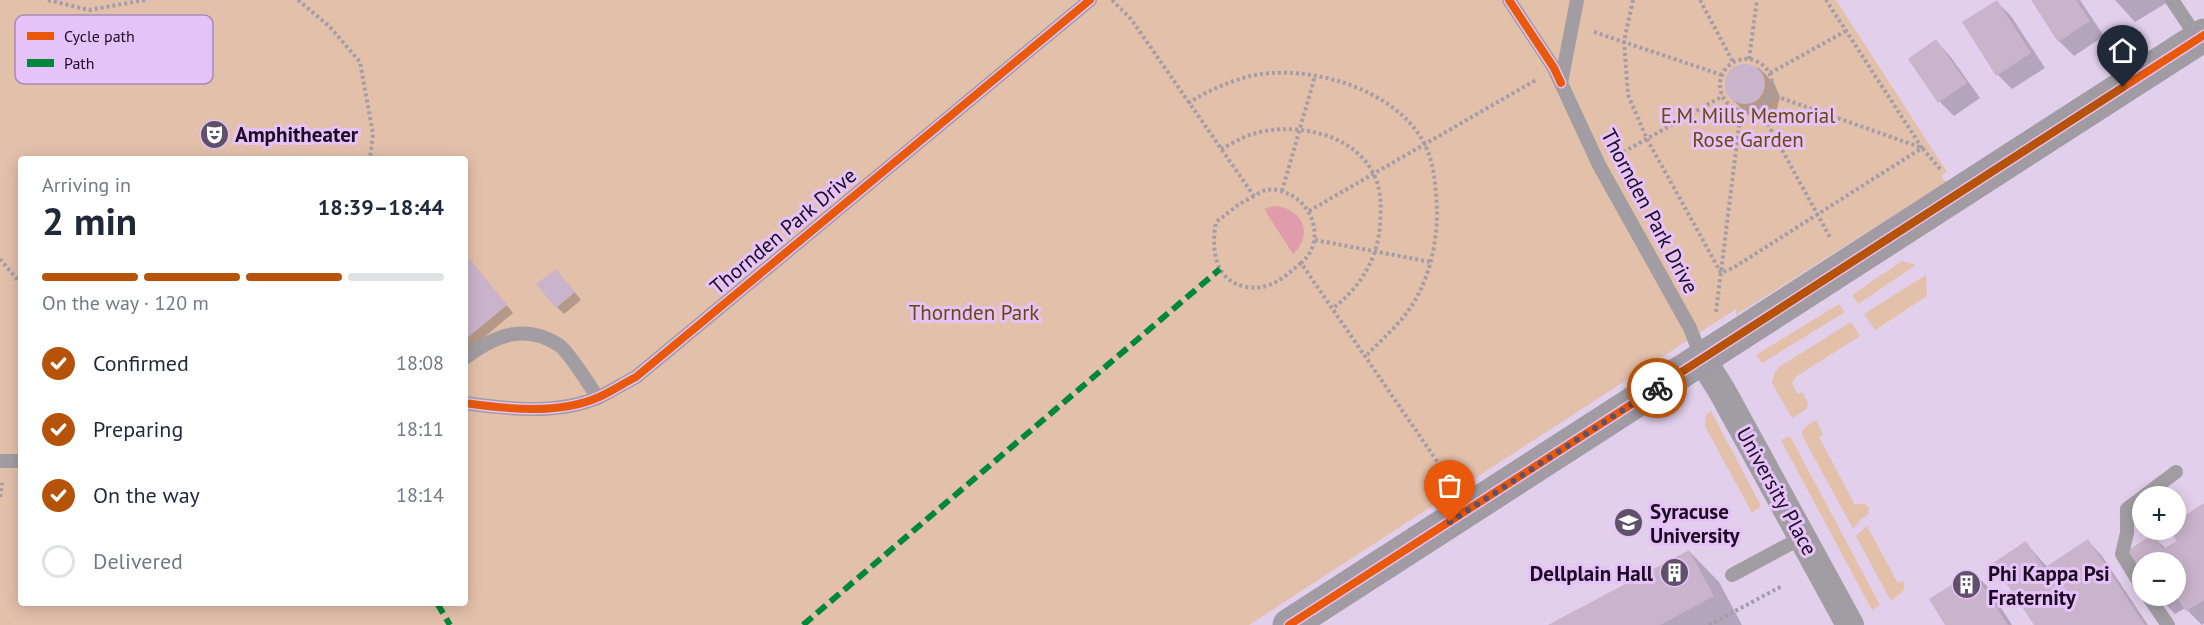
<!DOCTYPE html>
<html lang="en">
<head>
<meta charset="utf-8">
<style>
  :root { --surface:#fff; --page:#f2f2f3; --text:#1f2937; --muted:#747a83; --line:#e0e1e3; --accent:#b45309 }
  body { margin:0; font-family:"PT Sans",sans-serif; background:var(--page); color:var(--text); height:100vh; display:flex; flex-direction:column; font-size:22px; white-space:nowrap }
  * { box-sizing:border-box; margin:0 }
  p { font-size:20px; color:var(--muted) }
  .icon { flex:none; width:33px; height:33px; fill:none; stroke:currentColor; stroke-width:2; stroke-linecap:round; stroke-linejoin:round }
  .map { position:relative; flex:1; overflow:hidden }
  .side { position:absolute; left:18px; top:156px; width:450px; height:450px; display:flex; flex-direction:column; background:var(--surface); border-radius:6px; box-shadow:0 3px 15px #0003 }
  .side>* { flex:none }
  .tools { position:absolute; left:2132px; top:486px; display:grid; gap:12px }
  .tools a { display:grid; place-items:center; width:54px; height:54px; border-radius:50%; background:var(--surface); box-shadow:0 3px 15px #0003; font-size:30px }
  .pin { position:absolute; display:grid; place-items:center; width:51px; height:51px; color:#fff; margin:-62px -26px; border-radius:50% 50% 50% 0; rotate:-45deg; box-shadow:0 0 6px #0007 }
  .pin .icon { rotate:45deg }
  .courier { position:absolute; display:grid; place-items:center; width:60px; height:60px; margin:-30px; border:4px solid #b45309; border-radius:50%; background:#fff; color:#222; box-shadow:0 2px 8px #0007 }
  .headline em { font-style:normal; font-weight:700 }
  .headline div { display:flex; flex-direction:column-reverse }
  .headline { display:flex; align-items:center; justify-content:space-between; height:102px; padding:0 24px }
  h1 { font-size:39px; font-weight:700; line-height:45px }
  .bar { display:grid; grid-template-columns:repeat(4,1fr); gap:9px 6px; align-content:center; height:72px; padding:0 24px }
  .bar i { height:8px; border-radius:4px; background:var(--line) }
  .bar .current { background:var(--accent) }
  .bar p { grid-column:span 4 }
  ol { padding:0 24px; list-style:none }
  li { display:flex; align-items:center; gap:18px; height:66px }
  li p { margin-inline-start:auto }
  li .icon { padding:6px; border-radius:50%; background:var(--accent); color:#fff; stroke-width:4 }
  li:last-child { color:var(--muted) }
  li i { width:33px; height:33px; border:3px solid var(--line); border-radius:50% }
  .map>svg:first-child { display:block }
  .green { fill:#e3c0aa; fill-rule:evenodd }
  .water { fill:#e19cab }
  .shadow { fill:#0003 }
  .building { fill:#cab4cc }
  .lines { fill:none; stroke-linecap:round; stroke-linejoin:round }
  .path { stroke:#a49da8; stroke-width:4; stroke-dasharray:3 3; stroke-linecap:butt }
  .lane { stroke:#a19da2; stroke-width:14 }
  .street { stroke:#a19da2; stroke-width:28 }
  .secondary { stroke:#a19ca4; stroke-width:33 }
  .quiet { stroke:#00873e; stroke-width:6; stroke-dasharray:12 6; stroke-linecap:butt }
  .cycleway-casing { stroke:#e5c2f8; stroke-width:11 }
  .cycleway { stroke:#e8590c; stroke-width:8 }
  .done { stroke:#615069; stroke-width:6; stroke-dasharray:0 10.8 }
  .route { stroke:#b45309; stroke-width:8 }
  .labels { text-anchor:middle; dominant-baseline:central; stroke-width:6; stroke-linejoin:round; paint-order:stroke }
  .park-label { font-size:21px; fill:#6a470c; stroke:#e5c2f8 }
  .poi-label { font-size:21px; font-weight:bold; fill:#1b0b23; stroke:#e5c2f8; text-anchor:start }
  .street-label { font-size:21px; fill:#1b0b23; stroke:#e5c2f8 }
  .key { fill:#e5c2f8; stroke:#a88bb8; stroke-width:1.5 }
  .key-label { font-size:16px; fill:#1b0b23 }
</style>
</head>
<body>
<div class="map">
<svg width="2204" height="625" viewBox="0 0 2204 625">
  <rect width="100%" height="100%" fill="#e2cfeb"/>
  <!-- green -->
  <g class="green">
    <path d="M0 0H1836L1947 172 1941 176 1946 182 1736 315V309L1249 625H0ZM21 159H465V603H21Z"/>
    <polygon points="1902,261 1916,265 1858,304 1852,295"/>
    <polygon points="1926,275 1927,296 1875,330 1864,314"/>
    <polygon points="1839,304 1845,312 1762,363 1756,355"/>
    <polygon points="1851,322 1860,336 1797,376 1792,383 1797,393 1803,393 1808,403 1807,409 1792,418 1772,383 1775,372 1779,367"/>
    <polygon points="1711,411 1761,506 1752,513 1705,426 1706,415"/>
    <path d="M1816 420 1823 434 1819 437 1855 505C1862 503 1864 502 1869 508L1868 515 1861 519 1853 529 1802 435 1803 429Z"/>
    <polygon points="1790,436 1880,605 1872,610 1781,440"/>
    <polygon points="1867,526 1898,583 1904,581 1904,590 1891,601 1856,536"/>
  </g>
  <!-- water -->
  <path class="water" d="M1274 206C1303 208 1314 234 1293 254L1264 209Z"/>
  <!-- shadow -->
  <g class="shadow">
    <polygon points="2032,0 2080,0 2104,36 2074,56 2059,41"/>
    <polygon points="2115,0 2167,0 2168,2 2135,22"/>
    <polygon points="1997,2 2011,16 2045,68 2012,89 1998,75"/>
    <polygon points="1936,41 1950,56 1980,98 1954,116 1940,102"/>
    <polygon points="1744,64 1759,68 1774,83 1780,97 1776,112 1763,119 1748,115 1733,100 1726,86 1730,71"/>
    <polygon points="465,254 513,313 468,351 465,348"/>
    <polygon points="563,278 581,300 564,314 557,307"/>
    <polygon points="2204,505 2204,623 2202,625 2185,608 2175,614 2158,596 2175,596 2175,562 2142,562 2142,571 2129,551 2153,536 2166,549 2180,541 2172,530 2175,530 2175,524"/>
    <polygon points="2088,541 2102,556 2148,625 2036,625 2026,543 2048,568"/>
    <polygon points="1689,551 1719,582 1742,625 1551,625"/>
    <polygon points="1973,572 1988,587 2012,625 1947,625"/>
  </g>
  <!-- building -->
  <g class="building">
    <polygon points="1997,0 2031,53 1996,76 1962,22"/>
    <polygon points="2031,0 2076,0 2090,21 2058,42"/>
    <polygon points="1936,39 1967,83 1938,103 1908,59"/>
    <circle cx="1745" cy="84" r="20"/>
    <polygon points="465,254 507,305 465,340"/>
    <polygon points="556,269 575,292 556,308 536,284"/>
    <polygon points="2204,503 2204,600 2186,611 2175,595 2175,562 2142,562 2142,574 2127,551 2153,534 2163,549 2177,541 2170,530 2175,530 2175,522"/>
    <polygon points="2088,539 2145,625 2034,625 1993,563 2026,541 2044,568"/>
    <polygon points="1689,550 1714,596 1660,625 1548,625"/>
    <polygon points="1973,571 2008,625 1945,625 1929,599"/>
  </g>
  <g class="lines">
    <!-- path -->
    <g class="path">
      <polyline points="48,0 89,10 145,0"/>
      <polyline points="298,0 329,26 360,62 373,134 370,159"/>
      <path d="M1112 0 1131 19 1254 196C1258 194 1263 190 1267 190 1275 188 1284 192 1291 195 1316 209 1324 244 1301 263L1452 483"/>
      <polyline points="1633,0 1624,41 1628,95 1647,139 1721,273 1733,268 1922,148 1826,0"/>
      <polyline points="1700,0 1733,62"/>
      <polyline points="1594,32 1722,75"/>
      <polyline points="1749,59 1757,0"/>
      <circle cx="1746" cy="85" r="26"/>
      <polyline points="1770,73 1846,31"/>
      <polyline points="1770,94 1922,148 1940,169"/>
      <path d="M1188 103C1207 91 1228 82 1250 76 1308 63 1398 89 1425 145 1435 166 1436 189 1437 212 1437 240 1431 270 1418 295 1406 319 1383 338 1365 357"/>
      <polyline points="1759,108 1831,239"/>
      <path d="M1221 149C1230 145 1240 138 1250 135 1290 121 1351 132 1372 171 1382 188 1381 206 1380 225 1378 259 1359 289 1332 309"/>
      <polyline points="1618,155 1723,96"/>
      <polyline points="1282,191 1315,76"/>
      <path d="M1254 196 1238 205 1216 222C1211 248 1214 281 1246 287 1254 288 1261 288 1269 285 1281 281 1291 271 1301 263"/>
      <polyline points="1309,211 1536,80"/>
      <polyline points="1315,240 1431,262"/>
      <polyline points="0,259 21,284"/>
      <polyline points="1716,312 1741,110"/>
      <polyline points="0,497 2,483"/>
      <polyline points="1709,625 1782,586"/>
    </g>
    <!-- lane -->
    <g class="lane">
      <polyline points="1509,0 1554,68 1599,165 1690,328 1702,359"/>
      <polyline points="2172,0 2198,39"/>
      <polyline points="1561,83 1577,0"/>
      <path d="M465 358C495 335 525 323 559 345 569 352 590 386 598 398"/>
      <path d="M465 403C507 409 559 415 599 397 612 391 624 383 636 377L1090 0"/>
      <polyline points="0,461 21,461"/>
      <polyline points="2144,496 2176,472"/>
      <polyline points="2142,498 2127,509 2127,533 2122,554 2142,587"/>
      <polyline points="1732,575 1803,537"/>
      <polyline points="2148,596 2168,625"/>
    </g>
    <!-- street -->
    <polyline class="street" points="1702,359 1722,391 1850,625"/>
    <!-- secondary -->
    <polyline class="secondary" points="1289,625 2204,35"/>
    <!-- quiet -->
    <g class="quiet">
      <polyline points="437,603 450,625"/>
      <polyline points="803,625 1220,269"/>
    </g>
    <defs>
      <g id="cycleway">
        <polyline points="1509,0 1554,68 1561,83"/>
        <path d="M465 403C507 409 559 415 599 397 612 391 624 383 636 377L1090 0"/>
        <polyline points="1289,625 2204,35"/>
      </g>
    </defs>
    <!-- cycleway casing -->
    <use href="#cycleway" class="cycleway-casing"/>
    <!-- cycleway -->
    <use href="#cycleway" class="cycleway"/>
  </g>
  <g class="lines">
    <!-- done -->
    <polyline class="done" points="1450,522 1657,388"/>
    <!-- route -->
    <polyline class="route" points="1657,388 2123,87"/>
  </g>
  <!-- icons -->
  <defs>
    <symbol id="theatre-disc" viewBox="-11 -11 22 22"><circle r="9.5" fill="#615069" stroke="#e5c2f8"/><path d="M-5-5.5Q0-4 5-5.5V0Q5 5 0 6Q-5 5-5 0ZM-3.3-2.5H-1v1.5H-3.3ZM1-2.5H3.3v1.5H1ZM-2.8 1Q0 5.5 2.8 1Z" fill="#fff"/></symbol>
    <symbol id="university-disc" viewBox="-11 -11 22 22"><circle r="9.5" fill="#615069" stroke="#e5c2f8"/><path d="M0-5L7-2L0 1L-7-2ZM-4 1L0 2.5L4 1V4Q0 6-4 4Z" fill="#fff"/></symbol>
    <symbol id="building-disc" viewBox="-11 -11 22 22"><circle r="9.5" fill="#615069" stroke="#e5c2f8"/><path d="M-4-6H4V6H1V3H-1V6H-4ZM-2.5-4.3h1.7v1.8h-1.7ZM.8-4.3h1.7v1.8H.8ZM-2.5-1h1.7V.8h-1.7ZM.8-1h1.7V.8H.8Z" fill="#fff"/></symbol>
  </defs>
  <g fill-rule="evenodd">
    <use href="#theatre-disc" x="198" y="118" width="33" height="33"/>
    <use href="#university-disc" x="1612" y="506" width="33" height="33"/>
    <use href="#building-disc" x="1658" y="556" width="33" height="33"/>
    <use href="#building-disc" x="1950" y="568" width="33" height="33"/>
  </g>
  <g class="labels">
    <!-- park labels -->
    <g class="park-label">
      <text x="1748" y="115">E.M. Mills Memorial<tspan x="1748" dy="24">Rose Garden</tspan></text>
      <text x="974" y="312">Thornden Park</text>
    </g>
    <!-- poi labels -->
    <g class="poi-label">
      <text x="235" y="134">Amphitheater</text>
      <text x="1650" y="511">Syracuse<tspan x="1650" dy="24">University</tspan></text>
      <text x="1653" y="573" text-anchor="end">Dellplain Hall</text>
      <text x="1988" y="573">Phi Kappa Psi<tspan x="1988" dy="24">Fraternity</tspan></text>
    </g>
    <!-- street labels -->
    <g class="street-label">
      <text transform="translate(1650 211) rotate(62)">Thornden Park Drive</text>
      <text transform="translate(783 231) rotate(-40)">Thornden Park Drive</text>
      <text transform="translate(1777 491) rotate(61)">University Place</text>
    </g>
  </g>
  <!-- legend -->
  <rect x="15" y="15" width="198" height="69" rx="9" class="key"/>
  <rect x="27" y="32" width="27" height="8" fill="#e8590c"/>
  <rect x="27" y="59" width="27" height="8" fill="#00873e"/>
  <g class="key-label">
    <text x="64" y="42">Cycle path</text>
    <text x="64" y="69">Path</text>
  </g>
</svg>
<div class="tools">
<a>+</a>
<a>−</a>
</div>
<div class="pin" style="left:1450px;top:522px;background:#ea580c"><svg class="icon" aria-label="bag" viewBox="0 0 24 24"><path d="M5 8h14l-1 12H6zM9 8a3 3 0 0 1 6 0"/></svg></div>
<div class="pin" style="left:2123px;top:87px;background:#1f2937"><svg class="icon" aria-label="home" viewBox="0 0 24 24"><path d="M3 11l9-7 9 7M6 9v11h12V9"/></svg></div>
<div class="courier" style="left:1657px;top:388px"><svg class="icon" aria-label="bike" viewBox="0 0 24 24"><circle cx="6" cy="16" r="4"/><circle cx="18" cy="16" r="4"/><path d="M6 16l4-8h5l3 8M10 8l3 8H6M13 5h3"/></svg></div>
<section class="side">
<div class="headline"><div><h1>2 min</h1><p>Arriving in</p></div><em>18:39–18:44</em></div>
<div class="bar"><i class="current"></i><i class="current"></i><i class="current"></i><i></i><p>On the way · 120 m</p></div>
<ol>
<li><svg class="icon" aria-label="check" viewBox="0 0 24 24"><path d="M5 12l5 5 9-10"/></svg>Confirmed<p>18:08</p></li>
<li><svg class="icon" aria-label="check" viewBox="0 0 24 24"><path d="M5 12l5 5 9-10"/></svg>Preparing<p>18:11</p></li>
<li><svg class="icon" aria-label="check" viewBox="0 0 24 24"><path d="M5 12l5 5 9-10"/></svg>On the way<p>18:14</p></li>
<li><i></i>Delivered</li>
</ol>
</section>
</div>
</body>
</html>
